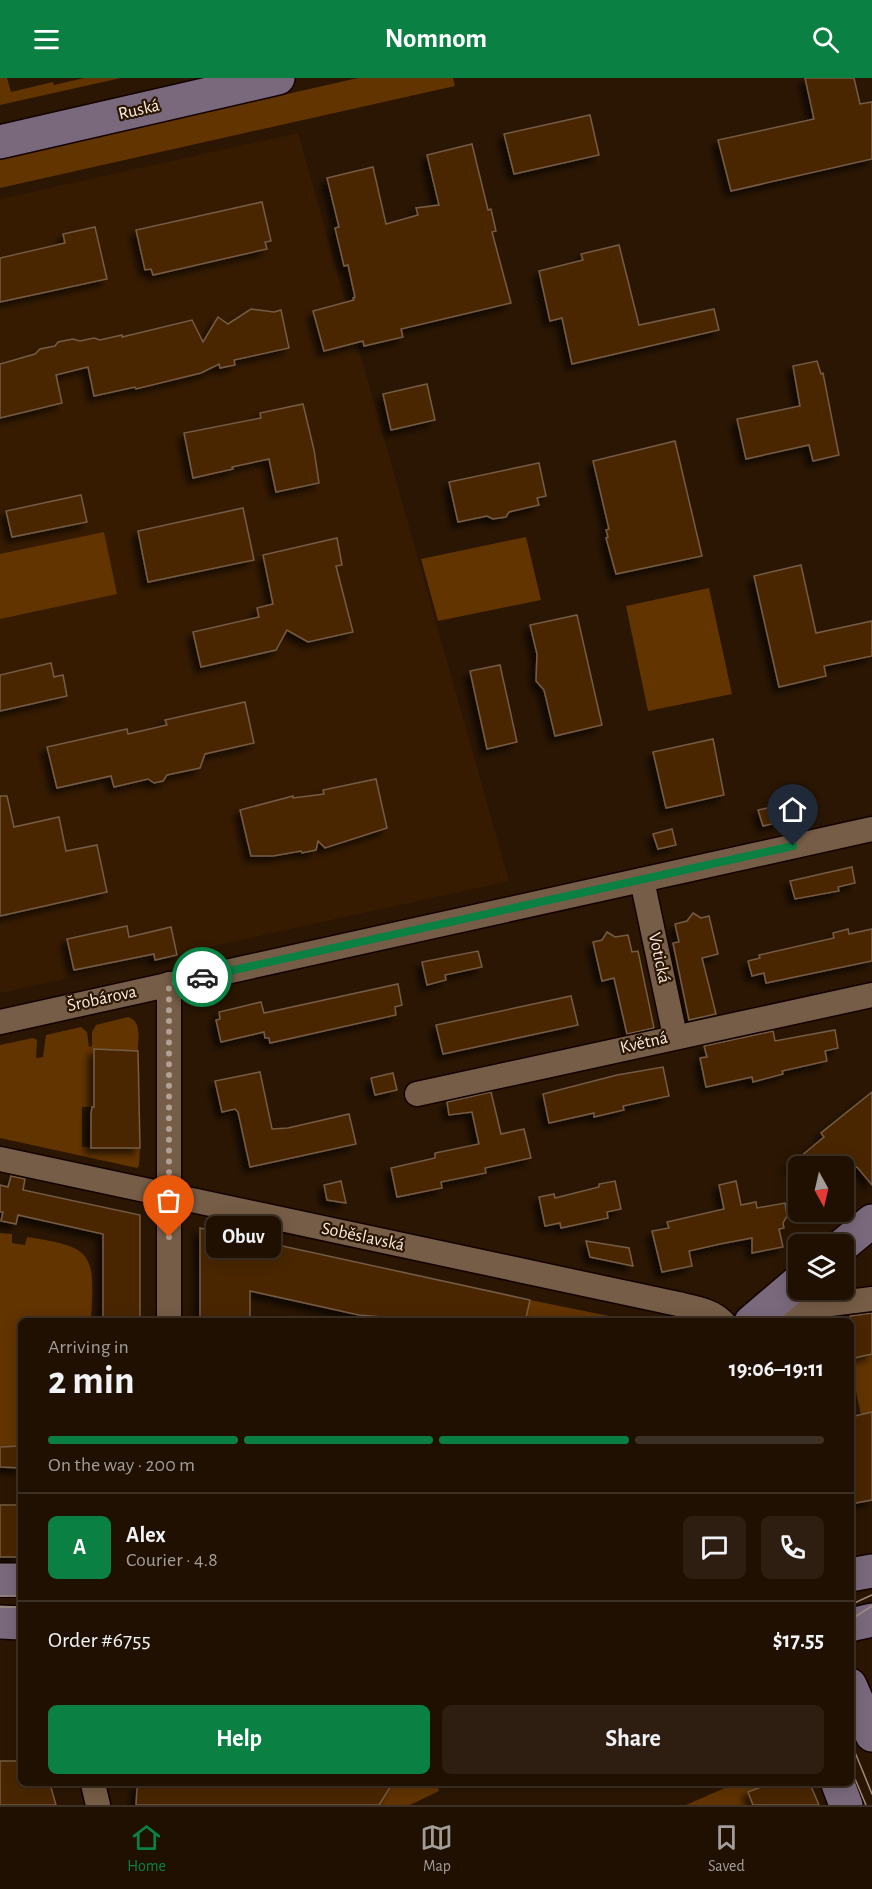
<!DOCTYPE html>
<html lang="en">
<head>
<meta charset="utf-8">
<style>
  :root { --surface:#201002; --page:#2d1e11; --text:#f1f3f6; --muted:#a29d99; --line:#3d3024; --accent:#0b8043 }
  body { margin:0; font-family:"Alegreya Sans",sans-serif; background:var(--page); color:var(--text); height:100vh; display:flex; flex-direction:column; font-size:22px; white-space:nowrap }
  * { box-sizing:border-box; margin:0 }
  p { font-size:20px; color:var(--muted) }
  .icon { flex:none; width:33px; height:33px; fill:none; stroke:currentColor; stroke-width:2; stroke-linecap:round; stroke-linejoin:round }
  .map { position:relative; flex:1; overflow:hidden }
  .sheet { position:absolute; left:18px; top:1240px; width:836px; height:468px; display:flex; flex-direction:column; background:var(--surface); border-radius:9px; box-shadow:0 3px 15px #0003,0 0 0 2px var(--line) }
  .sheet>* { flex:none }
  .needle { width:39px; rotate:172deg }
  .tools { position:absolute; left:788px; top:1078px; display:grid; gap:12px }
  .tools a { display:grid; place-items:center; width:66px; height:66px; border-radius:9px; background:var(--surface); box-shadow:0 3px 15px #0003,0 0 0 2px var(--line); font-size:30px }
  .pin { position:absolute; display:grid; place-items:center; width:51px; height:51px; color:#fff; margin:-62px -26px; border-radius:50% 50% 50% 0; rotate:-45deg; box-shadow:0 0 6px #0007 }
  .pin .icon { rotate:45deg }
  .courier { position:absolute; display:grid; place-items:center; width:60px; height:60px; margin:-30px; border:4px solid #0b8043; border-radius:50%; background:#fff; color:#222; box-shadow:0 2px 8px #0007 }
  .bubble { position:absolute; height:42px; border-radius:9px; background:var(--surface); box-shadow:0 3px 15px #0003,0 0 0 2px var(--line); font-size:20px; font-weight:700; line-height:42px; text-align:center }
  .summary em { font-style:normal; font-weight:700 }
  .summary div { display:flex; flex-direction:column-reverse }
  .summary { display:flex; align-items:center; justify-content:space-between; height:102px; padding:0 30px }
  h1 { font-size:39px; font-weight:700; line-height:45px }
  .bar { display:grid; grid-template-columns:repeat(4,1fr); gap:9px 6px; align-content:center; height:72px; padding:0 30px }
  .bar i { height:8px; border-radius:4px; background:var(--line) }
  .bar .selected { background:var(--accent) }
  .bar p { grid-column:span 4 }
  .line { display:flex; align-items:center; gap:15px; padding:0 30px; border-top:2px solid var(--line) }
  .line div { flex:1 }
  .round { display:grid; place-items:center; flex:none; width:63px; height:63px; border-radius:9px; background:var(--page) }
  .cta { display:flex; gap:12px; margin-top:auto; padding:12px 30px }
  .cta a { flex:1; height:69px; border-radius:9px; background:var(--accent); color:#fff; font-size:24px; font-weight:700; line-height:69px; text-align:center }
  .cta a+a { background:var(--page); color:var(--text) }
  header { display:flex; justify-content:space-between; align-items:center; height:78px; padding:0 30px; background:var(--accent); color:#fff; font-size:27px; font-weight:700 }
  .tabs { display:flex; justify-content:space-around; align-items:center; height:84px; border-top:2px solid var(--line); background:var(--surface); font-size:16px; color:var(--muted) }
  .tabs a { display:grid; justify-items:center; gap:3px }
  .tabs .selected { color:var(--accent) }
  .map>svg:first-child { display:block }
  .built { fill:#361b01 }
  .green { fill:#623400 }
  .building { fill:#4a2700; stroke:#745b45; stroke-width:1.5; filter:url(#shadow) }
  .lines { fill:none; stroke-linecap:round; stroke-linejoin:round }
  .street-casing { stroke:#130200; stroke-width:27 }
  .secondary-casing { stroke:#130200; stroke-width:36 }
  .street { stroke:#765d47; stroke-width:24 }
  .secondary { stroke:#7a697c; stroke-width:33 }
  .tram { stroke:#a08e7f; stroke-width:1.5 }
  .done { stroke:#b2a192; stroke-width:6; stroke-dasharray:0 10.8 }
  .route { stroke:#0b8043; stroke-width:8 }
  .labels { text-anchor:middle; dominant-baseline:central; stroke-width:4.5; stroke-linejoin:round; paint-order:stroke }
  .street-label { font-size:18px; fill:#fbecdf; stroke:#2b1603 }
</style>
</head>
<body>
<header><svg class="icon" aria-label="menu" viewBox="0 0 24 24"><path d="M4 6h16M4 12h16M4 18h16"/></svg>Nomnom<svg class="icon" aria-label="search" viewBox="0 0 24 24"><circle cx="10" cy="10" r="6"/><path d="M15 15l6 6"/></svg></header>
<div class="map">
<svg width="872" height="1727" viewBox="0 0 872 1727">
  <defs>
    <filter id="shadow"><feDropShadow dx="-5.5" dy="5.5" stdDeviation="3" flood-color="#0009"/></filter>
  </defs>
  <rect width="100%" height="100%" fill="#2b1603"/>
  <!-- built -->
  <polygon class="built" points="298,55 509,803 0,915 0,121"/>
  <!-- green -->
  <g class="green">
    <polygon points="0,0 7,0 11,14 53,4 54,7 84,0 121,0 0,27"/>
    <polygon points="358,0 453,0 455,8 0,110 0,81"/>
    <polygon points="104,454 117,516 0,541 0,476"/>
    <polygon points="526,459 541,522 438,543 421,481"/>
    <polygon points="709,510 732,616 648,633 626,528"/>
    <path d="M128 939C142 943 138 960 138 973L94 971V1029H82V1069L140 1070 139 1088 137 1090 0 1060V967L33 960 37 962 36 980 43 979 46 957 81 949 87 954 89 969 92 968V954L96 947Z"/>
    <path d="M0 1155 12 1156V1165L25 1167 27 1159C94 1169 95 1175 91 1242L100 1243 21 1244V1368H0Z"/>
    <polygon points="530,1222 624,1241 624,1244 564,1244 526,1238"/>
    <polygon points="852,1265 856,1280 872,1276 872,1334 861,1337 853,1299 851,1296"/>
    <polygon points="392,1706 437,1706 439,1713 410,1727 379,1727"/>
    <polygon points="734,1706 810,1706 819,1727 686,1727"/>
  </g>
  <!-- building -->
  <g class="building">
    <polygon points="805,0 854,0 860,26 872,24 872,81 731,113 718,62 814,41"/>
    <polygon points="590,37 599,77 514,96 504,56"/>
    <polygon points="472,66 488,132 491,131 496,153 492,154 511,225 401,251 403,259 364,268 363,263 324,273 313,233 354,222 353,220 355,219 348,187 344,188 335,150 339,149 327,100 373,89 386,146 418,137 416,130 439,127 427,77"/>
    <polygon points="262,124 271,163 265,164 267,171 153,197 151,191 145,192 136,152"/>
    <polygon points="95,149 107,201 0,224 0,180 65,165 63,156"/>
    <polygon points="619,167 639,247 714,231 719,252 572,286 562,240 550,243 539,193 583,182 581,176"/>
    <polygon points="251,231 274,234 281,232 289,270 234,282 235,287 220,290 219,286 201,295 136,311 135,309 94,318 88,289 56,297 62,325 0,340 0,286 35,276 40,271 55,268 58,264 73,261 80,263 94,260 100,262 122,257 122,259 192,242 203,264 218,239 228,246"/>
    <polygon points="817,283 821,296 823,295 839,377 813,383 809,367 746,381 737,341 800,328 793,288"/>
    <polygon points="427,306 435,342 391,352 383,316"/>
    <polygon points="303,326 314,372 319,405 276,414 269,381 232,389 233,391 193,400 184,355 261,340 260,335"/>
    <polygon points="675,363 702,478 616,496 606,460 608,459 606,452 609,451 593,383"/>
    <polygon points="539,385 546,418 537,420 539,427 509,434 506,439 493,441 487,438 458,444 449,404"/>
    <polygon points="81,417 87,444 12,459 6,433"/>
    <polygon points="243,430 254,482 148,504 138,453"/>
    <polygon points="337,460 342,487 336,488 353,554 308,564 287,552 276,572 201,589 193,554 259,539 257,530 273,526 263,477"/>
    <polygon points="801,487 816,555 872,543 872,578 824,588 826,598 779,609 754,498"/>
    <polygon points="577,537 602,647 555,658 544,612 536,603 537,576 530,547"/>
    <polygon points="51,585 54,599 63,597 67,618 0,633 0,597"/>
    <polygon points="500,587 517,664 487,671 470,593"/>
    <polygon points="245,624 254,665 205,676 200,690 167,697 163,703 154,705 148,701 114,709 111,698 57,710 47,669 127,651 128,656 167,647 165,642"/>
    <polygon points="713,661 724,717 666,730 653,674"/>
    <polygon points="376,701 387,750 325,770 318,763 316,772 302,775 301,773 273,778 251,778 240,732 293,718 293,720 324,716 323,712"/>
    <polygon points="0,718 7,718 14,749 59,739 66,773 97,767 107,814 0,838"/>
    <polygon points="777,728 780,744 763,748 758,732"/>
    <polygon points="672,751 676,767 658,771 653,756"/>
    <polygon points="852,789 855,805 838,809 839,813 795,821 790,803"/>
    <polygon points="693,835 701,840 709,838 718,876 702,880 716,936 689,942 673,865 679,864 675,846 687,843"/>
    <polygon points="127,848 129,859 171,849 177,877 155,882 154,876 74,892 67,861"/>
    <polygon points="848,851 849,856 872,851 872,883 766,905 764,895 752,898 748,883 760,880 759,877 834,860 833,855"/>
    <polygon points="607,854 615,859 628,857 632,874 638,873 654,950 627,956 614,900 602,903 593,864 602,862"/>
    <polygon points="478,873 482,889 445,897 446,902 427,907 422,884"/>
    <polygon points="398,906 402,927 395,929 396,937 270,965 269,960 265,960 264,954 221,964 216,942 220,941 219,934 261,924 264,935"/>
    <polygon points="571,918 578,947 443,976 436,947"/>
    <polygon points="835,952 838,970 825,973 827,983 782,993 783,996 753,1004 752,999 706,1009 700,980 707,979 704,968 773,953 775,963"/>
    <polygon points="94,971 138,973 140,1070 91,1070 91,1036 92,1029 94,1029"/>
    <polygon points="663,989 669,1018 623,1028 624,1032 594,1039 594,1035 549,1045 543,1016 617,997"/>
    <polygon points="260,994 272,1051 288,1050 349,1036 356,1066 250,1089 238,1034 235,1031 222,1034 215,1003"/>
    <polygon points="393,995 397,1012 375,1017 371,1000"/>
    <polygon points="491,1014 501,1056 524,1051 531,1080 485,1090 486,1095 441,1104 442,1110 397,1119 391,1090 435,1080 435,1075 479,1066 472,1034 449,1037 447,1024"/>
    <polygon points="872,1014 872,1107 857,1089 788,1089 824,1059 821,1055"/>
    <polygon points="11,1098 25,1101 23,1112 140,1137 140,1244 103,1244 103,1156 18,1137 16,1146 1,1143 3,1134 0,1134 0,1107 8,1109"/>
    <polygon points="341,1103 346,1125 327,1122 324,1107"/>
    <polygon points="615,1103 621,1131 607,1134 608,1140 561,1150 560,1145 545,1148 539,1119 554,1116 555,1120 599,1109 599,1106"/>
    <polygon points="736,1103 741,1127 756,1124 757,1130 785,1125 787,1138 783,1145 784,1150 779,1151 783,1169 752,1175 752,1160 720,1166 689,1173 692,1188 662,1194 652,1153 669,1150 667,1144 724,1131 719,1107"/>
    <polygon points="200,1150 530,1222 525,1244 382,1244 382,1239 359,1237 250,1213 250,1244 200,1244"/>
    <polygon points="586,1163 629,1170 633,1188 590,1179"/>
    <polygon points="872,1235 872,1276 850,1281 850,1238"/>
    <polygon points="872,1334 872,1422 850,1426 850,1339"/>
    <polygon points="21,1368 21,1390 0,1389 0,1369"/>
    <rect x="0" y="1427" width="21" height="52"/>
    <polygon points="0,1683 21,1683 21,1706 50,1706 56,1727 0,1727"/>
    <polygon points="140,1706 392,1706 379,1727 136,1727 137,1711"/>
    <polygon points="769,1706 810,1706 819,1727 753,1727 748,1714"/>
  </g>
  <g class="lines">
    <defs>
      <g id="street">
        <polyline points="642,802 675,958"/>
        <polyline points="0,944 872,751"/>
        <polyline points="417,1016 872,917"/>
        <path d="M0 1081 678 1226C694 1230 711 1232 723 1244"/>
        <polyline points="760,1235 872,1221"/>
        <polyline points="169,1244 169,906"/>
        <polyline points="93,1706 98,1727"/>
      </g>
      <g id="secondary">
        <polyline points="0,64 278,0"/>
        <polyline points="843,1167 872,1143"/>
        <polyline points="751,1244 798,1204"/>
        <polyline points="850,1497 872,1493"/>
        <polyline points="0,1502 21,1502"/>
        <polyline points="0,1544 21,1545"/>
        <polyline points="850,1547 872,1542"/>
        <polyline points="850,1607 872,1657"/>
        <polyline points="838,1706 846,1727"/>
      </g>
    </defs>
    <!-- street casing -->
    <use href="#street" class="street-casing"/>
    <!-- secondary casing -->
    <use href="#secondary" class="secondary-casing"/>
    <!-- street -->
    <use href="#street" class="street"/>
    <!-- secondary -->
    <use href="#secondary" class="secondary"/>
    <!-- tram -->
    <g class="tram">
      <polyline points="0,1518 21,1518"/>
      <polyline points="850,1527 872,1517"/>
      <polyline points="0,1529 21,1529"/>
      <polyline points="850,1542 872,1528"/>
      <polyline points="850,1662 872,1716"/>
      <polyline points="850,1689 866,1727"/>
    </g>
  </g>
  <g class="lines">
    <!-- done -->
    <polyline class="done" points="169,1159 169,906 202,899"/>
    <!-- route -->
    <polyline class="route" points="202,899 793,768"/>
  </g>
  <g class="labels">
    <!-- street labels -->
    <g class="street-label">
      <text transform="translate(139 32) rotate(-13)">Ruská</text>
      <text transform="translate(659 880) rotate(78)">Votická</text>
      <text transform="translate(102 921) rotate(-12)">Šrobárova</text>
      <text transform="translate(644 965) rotate(-13)">Květná</text>
      <text transform="translate(363 1159) rotate(12)">Soběslavská</text>
    </g>
  </g>
</svg>
<div class="tools">
<a><svg class="needle" viewBox="-14 -14 28 28"><path d="M0-13l5 13h-10z" fill="#e53935"/><path d="M0 13l5-13h-10z" fill="#a29d99"/></svg></a>
<a><svg class="icon" aria-label="layers" viewBox="0 0 24 24"><path d="M12 4l9 5-9 5-9-5zM3 14l9 5 9-5"/></svg></a>
</div>
<div class="pin" style="left:169px;top:1159px;background:#ea580c"><svg class="icon" aria-label="bag" viewBox="0 0 24 24"><path d="M5 8h14l-1 12H6zM9 8a3 3 0 0 1 6 0"/></svg></div>
<div class="pin" style="left:793px;top:768px;background:#1f2937"><svg class="icon" aria-label="home" viewBox="0 0 24 24"><path d="M3 11l9-7 9 7M6 9v11h12V9"/></svg></div>
<div class="courier" style="left:202px;top:899px"><svg class="icon" aria-label="car" viewBox="0 0 24 24"><path d="M5 17H2v-5l4-1 3-4h7l3 4 3 1v5h-3M9 17h6M6 11h13"/><circle cx="7" cy="17" r="2"/><circle cx="17" cy="17" r="2"/></svg></div>
<div class="bubble" style="left:206px;top:1138px;width:75px">Obuv</div>
<section class="sheet">
<div class="summary"><div><h1>2 min</h1><p>Arriving in</p></div><em>19:06–19:11</em></div>
<div class="bar"><i class="selected"></i><i class="selected"></i><i class="selected"></i><i></i><p>On the way · 200 m</p></div>
<div class="line" style="height:108px"><b class="round" style="background:var(--accent);color:#fff">A</b><div><b>Alex</b><p>Courier · 4.8</p></div><a class="round"><svg class="icon" aria-label="chat" viewBox="0 0 24 24"><path d="M4 5h16v11H9l-5 4z"/></svg></a><a class="round"><svg class="icon" aria-label="phone" viewBox="0 0 24 24"><path d="M5 4h4l2 5-3 2q2 4 5 5l2-3 5 2v4C11 20 4 13 5 4z"/></svg></a></div>
<div class="line" style="height:78px"><div>Order #6755</div><b>$17.55</b></div>
<div class="cta"><a>Help</a><a>Share</a></div>
</section>
</div>
<nav class="tabs">
<a class="selected"><svg class="icon" aria-label="home" viewBox="0 0 24 24"><path d="M3 11l9-7 9 7M6 9v11h12V9"/></svg>Home</a>
<a><svg class="icon" aria-label="map" viewBox="0 0 24 24"><path d="M3 6l6-2 6 2 6-2v14l-6 2-6-2-6 2zM9 4v14M15 6v14"/></svg>Map</a>
<a><svg class="icon" aria-label="saved" viewBox="0 0 24 24"><path d="M7 4h10v16l-5-4-5 4z"/></svg>Saved</a>
</nav>
</body>
</html>
